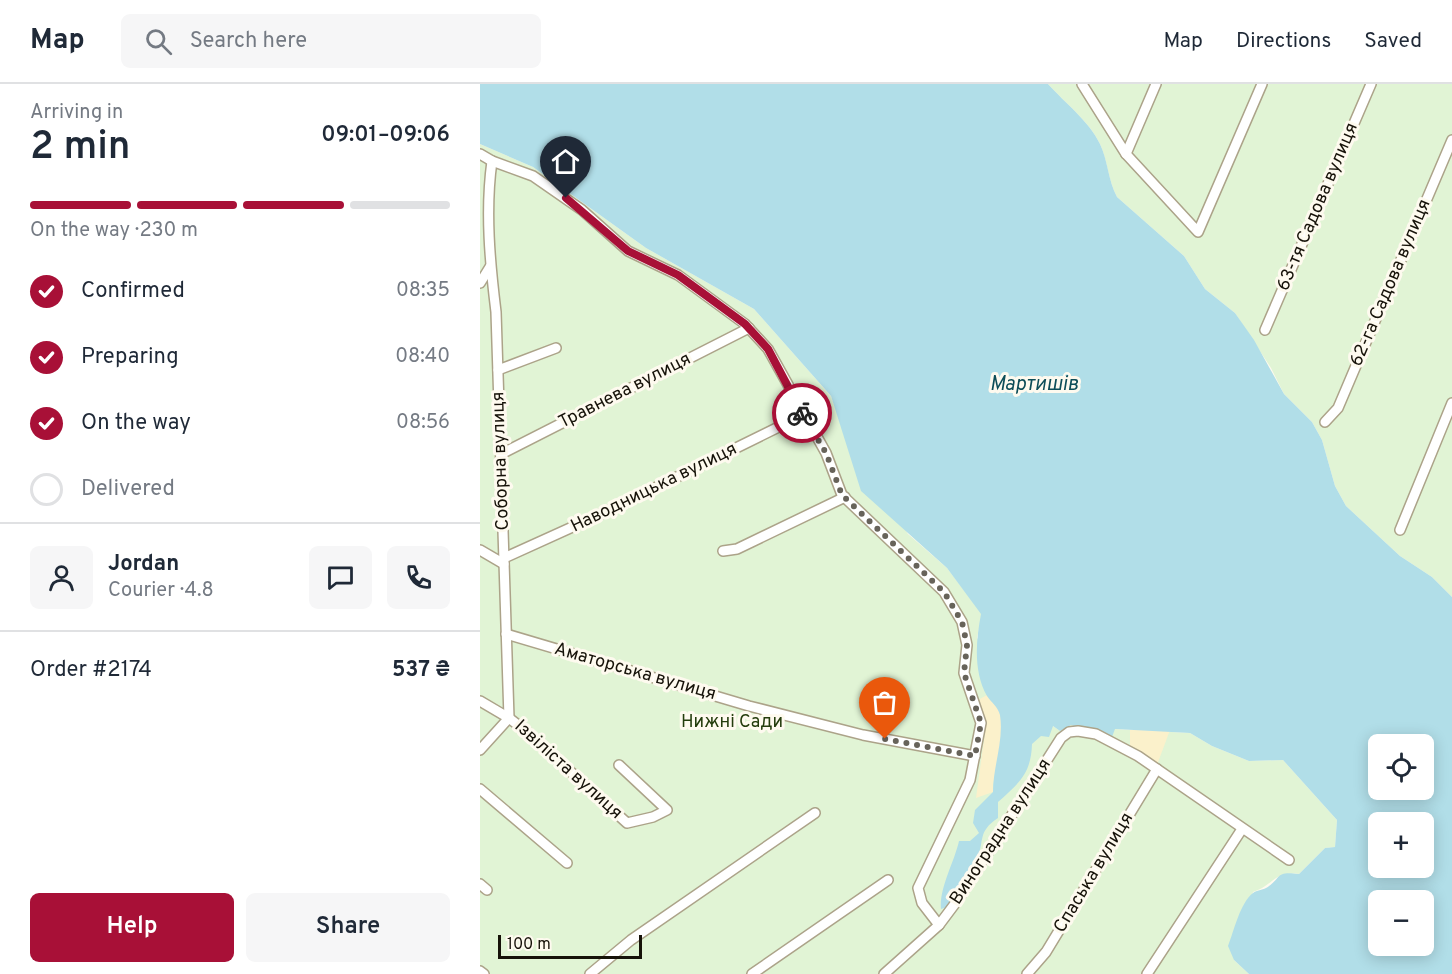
<!DOCTYPE html>
<html lang="en">
<head>
<meta charset="utf-8">
<style>
  :root { --surface:#fff; --page:#f6f6f7; --text:#1f2937; --muted:#747a83; --line:#e0e1e3; --accent:#a81037 }
  body { margin:0; font-family:Overpass,sans-serif; background:var(--page); color:var(--text); height:100vh; display:flex; flex-direction:column; font-size:22px; white-space:nowrap }
  * { box-sizing:border-box; margin:0 }
  p { font-size:20px; color:var(--muted) }
  .icon { flex:none; width:33px; height:33px; fill:none; stroke:currentColor; stroke-width:2; stroke-linecap:round; stroke-linejoin:round }
  .map { position:relative; flex:1; overflow:hidden }
  .details { display:flex; flex-direction:column; background:var(--surface); width:480px }
  .details>* { flex:none }
  .fabs { position:absolute; left:888px; top:650px; display:grid; gap:12px }
  .fabs a { display:grid; place-items:center; width:66px; height:66px; border-radius:9px; background:var(--surface); box-shadow:0 3px 15px #0003; font-size:30px }
  .scale { position:absolute; left:18px; bottom:15px; width:144px; box-sizing:border-box; padding-left:6px; border:3px solid #161209; border-top:0; font-size:16px; line-height:21px; white-space:nowrap; color:#161209; -webkit-text-stroke:4px #fefaef; paint-order:stroke }
  .pin { position:absolute; display:grid; place-items:center; width:51px; height:51px; color:#fff; margin:-62px -26px; border-radius:50% 50% 50% 0; rotate:-45deg; box-shadow:0 0 6px #0007 }
  .pin .icon { rotate:45deg }
  .courier { position:absolute; display:grid; place-items:center; width:60px; height:60px; margin:-30px; border:4px solid #a81037; border-radius:50%; background:#fff; color:#222; box-shadow:0 2px 8px #0007 }
  .overview em { font-style:normal; font-weight:600 }
  .overview div { display:flex; flex-direction:column-reverse }
  .overview { display:flex; align-items:center; justify-content:space-between; height:102px; padding:0 30px }
  h1 { font-size:39px; font-weight:600; line-height:45px }
  .bar { display:grid; grid-template-columns:repeat(4,1fr); gap:9px 6px; align-content:center; height:72px; padding:0 30px }
  .bar i { height:8px; border-radius:4px; background:var(--line) }
  .bar .current { background:var(--accent) }
  .bar p { grid-column:span 4 }
  .line { display:flex; align-items:center; gap:15px; padding:0 30px; border-top:2px solid var(--line) }
  .line div { flex:1 }
  .round { display:grid; place-items:center; flex:none; width:63px; height:63px; border-radius:9px; background:var(--page) }
  ol { padding:0 30px; list-style:none }
  li { display:flex; align-items:center; gap:18px; height:66px }
  li p { margin-inline-start:auto }
  li .icon { padding:6px; border-radius:50%; background:var(--accent); color:#fff; stroke-width:4 }
  li:last-child { color:var(--muted) }
  li i { width:33px; height:33px; border:3px solid var(--line); border-radius:50% }
  .button { display:flex; gap:12px; margin-top:auto; padding:12px 30px }
  .button a { flex:1; height:69px; border-radius:9px; background:var(--accent); color:#fff; font-size:24px; font-weight:600; line-height:69px; text-align:center }
  .button a+a { background:var(--page); color:var(--text) }
  header { display:flex; align-items:center; gap:36px; box-sizing:border-box; height:84px; padding:0 30px; background:var(--surface); border-bottom:2px solid var(--line) }
  header strong { font-size:28px }
  nav { display:flex; gap:33px; margin-inline-start:auto; font-size:21px }
  .search { width:420px; height:54px; background:var(--page); display:flex; align-items:center; gap:15px; box-sizing:border-box; padding:0 21px; border-radius:9px; color:var(--muted); font-size:22px }
  main { display:flex; flex:1; min-height:0 }
  .map>svg:first-child { display:block }
  .green { fill:#e1f4d5 }
  .sand { fill:#fbf1cb }
  .water { fill:#b1dee8; fill-rule:evenodd }
  .lines { fill:none; stroke-linecap:round; stroke-linejoin:round }
  .street-casing { stroke:#aca389; stroke-width:12 }
  .street { stroke:#fff; stroke-width:9 }
  .done { stroke:#67635a; stroke-width:6; stroke-dasharray:0 10.8 }
  .route { stroke:#a81037; stroke-width:8 }
  .labels { text-anchor:middle; dominant-baseline:central; stroke-width:6; stroke-linejoin:round; paint-order:stroke }
  .street-label { font-size:18px; fill:#161209; stroke:#fefaef }
  .park-label { font-size:18px; fill:#243d0d; stroke:#fefaef }
  .water-label { font-size:20px; font-style:italic; fill:#0d4d58; stroke:#fefaef }
</style>
</head>
<body>
<header>
<strong>Map</strong>
<div class="search"><svg class="icon" aria-label="search" viewBox="0 0 24 24"><circle cx="10" cy="10" r="6"/><path d="M15 15l6 6"/></svg>Search here</div>
<nav><a>Map</a><a>Directions</a><a>Saved</a></nav>
</header>
<main>
<section class="details">
<div class="overview"><div><h1>2 min</h1><p>Arriving in</p></div><em>09:01–09:06</em></div>
<div class="bar"><i class="current"></i><i class="current"></i><i class="current"></i><i></i><p>On the way · 230 m</p></div>
<ol>
<li><svg class="icon" aria-label="check" viewBox="0 0 24 24"><path d="M5 12l5 5 9-10"/></svg>Confirmed<p>08:35</p></li>
<li><svg class="icon" aria-label="check" viewBox="0 0 24 24"><path d="M5 12l5 5 9-10"/></svg>Preparing<p>08:40</p></li>
<li><svg class="icon" aria-label="check" viewBox="0 0 24 24"><path d="M5 12l5 5 9-10"/></svg>On the way<p>08:56</p></li>
<li><i></i>Delivered</li>
</ol>
<div class="line" style="height:108px"><a class="round"><svg class="icon" aria-label="person" viewBox="0 0 24 24"><circle cx="12" cy="8" r="4"/><path d="M4 21q1-7 8-7t8 7"/></svg></a><div><b>Jordan</b><p>Courier · 4.8</p></div><a class="round"><svg class="icon" aria-label="chat" viewBox="0 0 24 24"><path d="M4 5h16v11H9l-5 4z"/></svg></a><a class="round"><svg class="icon" aria-label="phone" viewBox="0 0 24 24"><path d="M5 4h4l2 5-3 2q2 4 5 5l2-3 5 2v4C11 20 4 13 5 4z"/></svg></a></div>
<div class="line" style="height:78px"><div>Order #2174</div><b>537 ₴</b></div>
<div class="button"><a>Help</a><a>Share</a></div>
</section>
<div class="map">
<svg width="972" height="890" viewBox="0 0 972 890">
  <rect width="100%" height="100%" fill="#fefaef"/>
  <!-- green -->
  <g class="green">
    <path d="M568 0H972V513L952 493 920 472 866 422 855 402 842 356 832 338 804 310 791 284 755 229 725 205 704 172 637 113C628 96 628 78 620 60 609 37 585 19 568 0Z"/>
    <path d="M0 60 53 83 166 164 274 225 351 312 366 354 428 450 467 484 502 530 497 554 573 642 580 647 591 641 622 649 634 645 710 649 732 662 769 677 803 676 857 736 855 763 845 764 819 790C794 787 794 801 773 808L754 876 769 890H0Z"/>
  </g>
  <!-- sand -->
  <g class="sand">
    <path d="M507 611C511 616 516 621 519 627 528 647 513 686 513 708L496 714 506 641 498 616Z"/>
    <polygon points="650,646 690,646 677,681 650,663"/>
  </g>
  <!-- water -->
  <path class="water" d="M0 0H568C585 19 609 37 620 60 628 77 628 96 637 113L704 172 725 205 755 229 774 256 804 310 832 338 842 356 855 402 866 422 920 472 952 493 972 513V890H769L754 876 748 862C754 847 760 819 773 809 777 806 782 806 786 804 803 794 793 787 819 790L845 764 855 763 857 736 803 676 769 677 732 662 710 649 635 645 632 653 627 652 591 641 580 647 573 642 569 653 561 652 552 660C551 690 539 699 518 718V734C497 748 505 756 497 775 491 792 479 807 470 822L461 825C459 804 474 779 479 757H490L499 749 493 739 495 726 513 708C513 682 524 657 520 631 518 623 511 618 507 612 493 587 496 556 501 530L467 484 381 407 351 312 274 225 166 164 53 83 0 60ZM898 660H944V705H898ZM898 738H944V783H898ZM898 816H944V861H898Z"/>
  <g class="lines">
    <defs>
      <g id="street">
        <polyline points="602,0 646,70 718,148 782,0"/>
        <polyline points="0,70 12,77 53,92 102,126 148,167 198,191 265,240 288,265 346,369 362,411 464,508 482,538 487,561 484,589 501,639 490,696 438,804 442,819 459,841"/>
        <polyline points="646,70 676,0"/>
        <polyline points="0,199 10,183"/>
        <polyline points="785,246 891,0"/>
        <polyline points="18,286 76,264"/>
        <polyline points="845,338 858,324 972,56"/>
        <polyline points="21,370 269,244"/>
        <polyline points="920,446 972,319"/>
        <polyline points="0,466 24,480"/>
        <polyline points="243,467 257,465 365,413"/>
        <polyline points="24,474 130,426 323,331"/>
        <polyline points="26,550 269,622 383,651 495,672"/>
        <polyline points="0,617 29,634 47,648 147,739 173,733 187,726 139,681"/>
        <path d="M0 666 29 634 16 228C10 179 5 127 12 77"/>
        <polyline points="0,705 87,779"/>
        <polyline points="0,800 7,806"/>
        <polyline points="0,887 4,890"/>
        <polyline points="110,890 151,856 335,729"/>
        <polyline points="272,890 408,796"/>
        <polyline points="404,890 459,841 477,817 581,654 589,648 598,647 616,650 658,672 809,776"/>
        <polyline points="547,890 566,868 677,685"/>
        <polyline points="667,890 762,745"/>
      </g>
    </defs>
    <!-- street casing -->
    <use href="#street" class="street-casing"/>
    <!-- street -->
    <use href="#street" class="street"/>
  </g>
  <g class="lines">
    <!-- done -->
    <polyline class="done" points="322,329 346,369 362,411 464,508 482,538 487,561 484,589 501,639 495,672 405,655"/>
    <!-- route -->
    <polyline class="route" points="86,114 148,167 198,191 265,240 288,265 322,329"/>
  </g>
  <g class="labels">
    <!-- street labels -->
    <g class="street-label">
      <text transform="translate(838 123) rotate(-67)">63-тя Садова вулиця</text>
      <text transform="translate(911 199) rotate(-67)">62-га Садова вулиця</text>
      <text transform="translate(145 307) rotate(-27)">Травнева вулиця</text>
      <text transform="translate(21 377) rotate(-92)">Соборна вулиця</text>
      <text transform="translate(174 404) rotate(-26)">Наводницька вулиця</text>
      <text transform="translate(155 588) rotate(16)">Аматорська вулиця</text>
      <text transform="translate(88 686) rotate(42)">Ізвіліста вулиця</text>
      <text transform="translate(521 748) rotate(-57)">Виноградна вулиця</text>
      <text transform="translate(614 789) rotate(-59)">Спаська вулиця</text>
    </g>
    <!-- park labels -->
    <g class="park-label">
      <text x="252" y="638">Нижні Сади</text>
    </g>
    <!-- water labels -->
    <g class="water-label">
      <text x="554" y="301">Мартишів</text>
    </g>
  </g>
</svg>
<div class="fabs">
<a><svg class="icon" aria-label="locate" viewBox="0 0 24 24"><circle cx="12" cy="12" r="6"/><path d="M12 2v4M12 18v4M2 12h4M18 12h4"/></svg></a>
<a>+</a>
<a>−</a>
</div>
<div class="scale">100 m</div>
<div class="pin" style="left:405px;top:655px;background:#ea580c"><svg class="icon" aria-label="bag" viewBox="0 0 24 24"><path d="M5 8h14l-1 12H6zM9 8a3 3 0 0 1 6 0"/></svg></div>
<div class="pin" style="left:86px;top:114px;background:#1f2937"><svg class="icon" aria-label="home" viewBox="0 0 24 24"><path d="M3 11l9-7 9 7M6 9v11h12V9"/></svg></div>
<div class="courier" style="left:322px;top:329px"><svg class="icon" aria-label="bike" viewBox="0 0 24 24"><circle cx="6" cy="16" r="4"/><circle cx="18" cy="16" r="4"/><path d="M6 16l4-8h5l3 8M10 8l3 8H6M13 5h3"/></svg></div>
</div>
</main>
</body>
</html>
